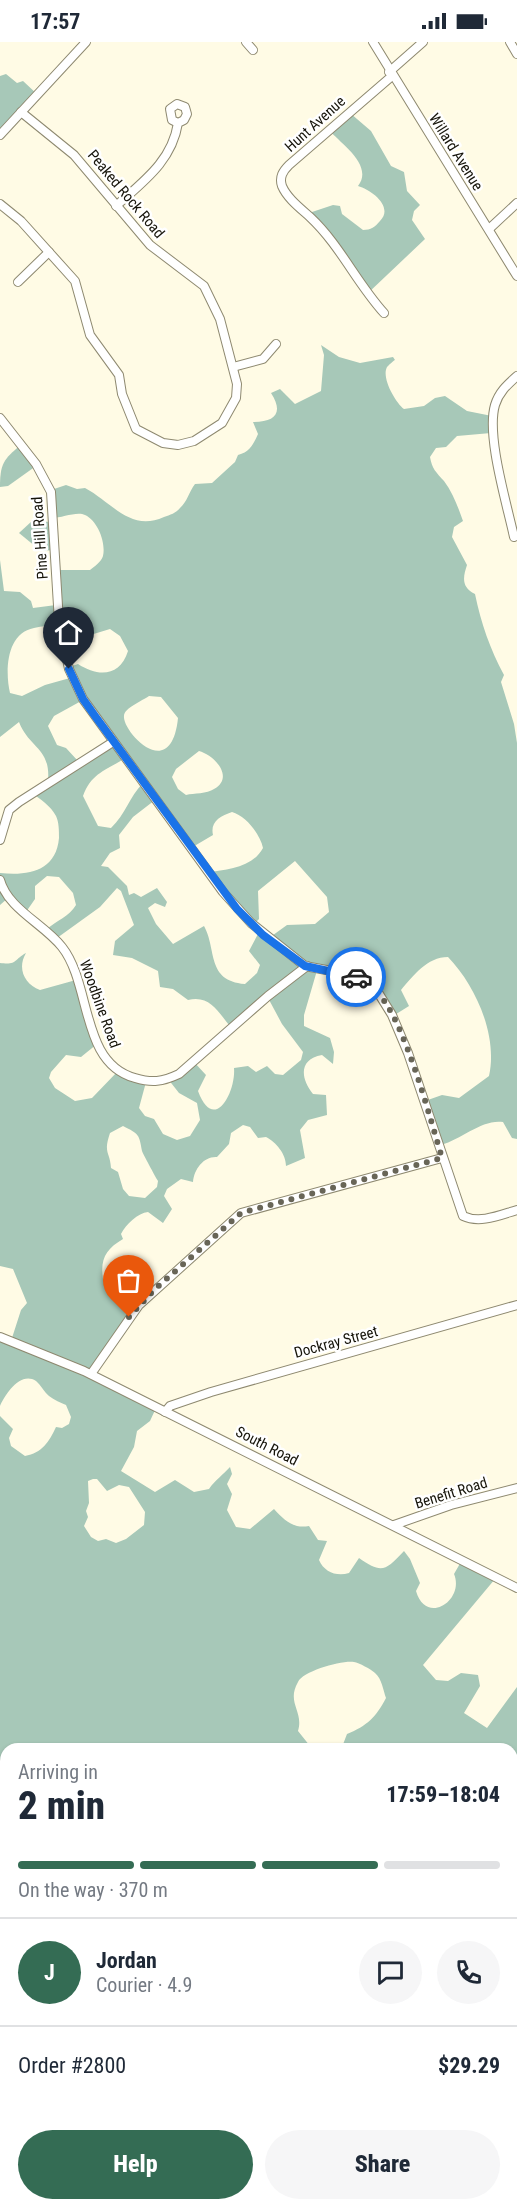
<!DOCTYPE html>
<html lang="en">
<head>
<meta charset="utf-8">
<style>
  :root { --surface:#fff; --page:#f6f6f7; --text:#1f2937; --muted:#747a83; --line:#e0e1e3; --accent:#346c54 }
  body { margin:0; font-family:"Roboto Condensed",sans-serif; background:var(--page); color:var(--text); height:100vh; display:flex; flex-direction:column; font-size:22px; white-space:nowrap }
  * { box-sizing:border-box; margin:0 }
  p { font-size:20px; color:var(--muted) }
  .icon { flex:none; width:33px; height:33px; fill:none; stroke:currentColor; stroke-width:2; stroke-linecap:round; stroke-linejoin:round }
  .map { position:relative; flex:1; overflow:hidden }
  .sheet { position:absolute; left:0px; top:1701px; width:518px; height:468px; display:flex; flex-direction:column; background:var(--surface); border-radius:18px 18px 0 0; box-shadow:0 2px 4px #0004 }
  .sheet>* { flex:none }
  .pin { position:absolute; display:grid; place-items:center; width:51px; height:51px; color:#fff; margin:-62px -26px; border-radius:50% 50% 50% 0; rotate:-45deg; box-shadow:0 0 6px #0007 }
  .pin .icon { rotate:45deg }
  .courier { position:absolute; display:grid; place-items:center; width:60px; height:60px; margin:-30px; border:4px solid #1a73e8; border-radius:50%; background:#fff; color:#222; box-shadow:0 2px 8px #0007 }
  .overview em { font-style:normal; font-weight:800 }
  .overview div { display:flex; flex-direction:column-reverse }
  .overview { display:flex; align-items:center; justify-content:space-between; height:102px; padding:0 18px }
  h1 { font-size:39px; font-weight:800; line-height:45px }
  .bar { display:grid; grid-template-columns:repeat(4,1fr); gap:9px 6px; align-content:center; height:72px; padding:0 18px }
  .bar i { height:8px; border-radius:4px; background:var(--line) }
  .bar .current { background:var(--accent) }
  .bar p { grid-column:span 4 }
  .line { display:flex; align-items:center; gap:15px; padding:0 18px; border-top:2px solid var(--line) }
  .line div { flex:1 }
  .round { display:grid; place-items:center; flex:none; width:63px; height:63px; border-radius:32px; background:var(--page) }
  .button { display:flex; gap:12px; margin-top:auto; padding:12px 18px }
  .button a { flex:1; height:69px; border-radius:36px; background:var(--accent); color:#fff; font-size:24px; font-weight:800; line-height:69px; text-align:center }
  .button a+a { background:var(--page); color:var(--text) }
  .status { display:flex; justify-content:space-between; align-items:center; height:42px; padding:0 30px; background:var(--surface); direction:ltr }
  .status svg { height:16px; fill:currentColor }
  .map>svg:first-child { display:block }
  .forest { fill:#a7c8b8; fill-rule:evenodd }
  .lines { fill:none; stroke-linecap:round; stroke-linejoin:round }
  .minor-casing { stroke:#8e8970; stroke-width:10 }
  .minor { stroke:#fff; stroke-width:8 }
  .done { stroke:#686557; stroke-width:6; stroke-dasharray:0 10.8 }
  .route { stroke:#1a73e8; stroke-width:8 }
  .labels { text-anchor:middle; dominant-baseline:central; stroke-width:5; stroke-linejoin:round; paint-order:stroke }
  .street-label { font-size:15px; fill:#16140a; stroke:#fff }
</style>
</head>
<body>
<div class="status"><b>17:57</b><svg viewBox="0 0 49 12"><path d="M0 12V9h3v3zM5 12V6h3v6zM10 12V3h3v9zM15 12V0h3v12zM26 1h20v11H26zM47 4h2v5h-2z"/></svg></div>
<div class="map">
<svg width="517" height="2169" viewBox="0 0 517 2169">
  <rect width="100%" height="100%" fill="#fffbe5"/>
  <!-- forest -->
  <g class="forest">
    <polygon points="6,32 17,41 23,39 38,53 0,92 0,34"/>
    <path d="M350 71 371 89 391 124 404 130 407 149 420 163 414 169 412 178 425 197 367 252 309 171 333 163 340 164 342 172 363 188C371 188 375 185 380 179 394 165 372 148 358 144 374 123 341 102 329 88Z"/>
    <path d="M321 303 339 315 360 321 393 315 395 318C394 318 388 324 387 325 381 336 396 361 404 367L424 364 435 356 445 354 467 369 492 374 491 391 457 394 446 405 436 406 430 415C432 427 436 430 444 439 453 451 458 465 463 479L454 485 452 495 467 523C463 535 461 545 475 552 481 581 490 607 504 633L501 640 514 682 517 701V1097L512 1096 503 1080C482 1077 462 1097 441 1103L425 1059 442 1053 459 1056 489 1034C498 994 476 944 448 915 427 915 413 934 401 948L409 964 393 974C370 937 359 937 318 925L304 973V984L330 996 334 1010 333 1022 322 1013C299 1017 300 1036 313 1052L326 1053 327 1073 308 1078 300 1088 305 1116 286 1124C286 1112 276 1100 266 1095L258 1096 250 1085 243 1083 231 1091 229 1102 217 1115C204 1114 194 1127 193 1140L181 1137 167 1147 164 1154 172 1167 163 1181 148 1170C138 1171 126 1182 121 1192L123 1197C106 1207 100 1217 103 1237 114 1247 126 1252 136 1263L90 1330 156 1366 150 1379 137 1389 134 1405 121 1429 155 1450 175 1438 194 1450 209 1447C215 1438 223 1433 230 1425L232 1432 227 1442 232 1452 227 1468 236 1485 250 1487 274 1467C284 1478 293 1487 309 1484L318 1498 327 1499 319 1518C324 1530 337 1535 349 1531L359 1516C382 1532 385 1529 404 1509L410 1517 420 1541 416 1549C426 1584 465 1558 454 1532L462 1518 495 1537 423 1623 436 1638 448 1639 461 1631 478 1633 480 1644 464 1671 487 1686 517 1645V1861L512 1863V1707H337L342 1705 347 1692C367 1684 376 1675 386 1656 383 1648 382 1637 375 1631 371 1627 359 1621 354 1620 342 1618 303 1629 298 1640 286 1661 304 1669 298 1689L310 1704 317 1707H6V2074L0 2069V1374L13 1387 9 1396 11 1404 25 1414C42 1411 49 1400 56 1385L62 1386 69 1382 71 1375 66 1363C61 1361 54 1358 49 1354 44 1350 41 1343 36 1339 20 1329 5 1353 0 1364V1294L12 1296 21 1268 27 1261 13 1227 0 1224V921C18 923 13 918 26 911 17 926 24 942 40 948L76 938 97 1002 81 1015 66 1013 51 1030 49 1036 55 1046 75 1059 92 1056 118 1029 146 1040 139 1066 145 1074 154 1077 163 1092 177 1098 190 1094 200 1078 197 1061 179 1051 168 1037 193 1019 206 1033 198 1049C214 1092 236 1050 234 1026L248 1024 256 1030 267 1024 275 1032 283 1033 301 1018 303 1010 282 982 267 954 229 983C217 968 209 953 188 958L173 947 160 945 158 929 132 916 113 913 115 899 134 883 121 849 117 846 100 865 57 896 46 888C57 878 69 875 76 863L73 851 59 835 47 834 35 844V857L26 870 8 856 0 863V831C29 834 56 829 59 796 59 789 59 780 56 774 51 764 40 757 32 751L48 739C51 706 29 706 19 680L0 695V518L4 549 20 550 31 559 33 566 56 563 57 528H90C95 524 101 520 103 514 106 501 98 479 85 473 77 469 62 476 52 476L51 448 66 443 77 447 85 446C113 461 130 490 164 475 170 473 176 471 180 466 187 460 189 450 195 442L212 441 235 420 238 413C250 410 253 403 258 392L253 380C275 380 284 371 271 351L280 347 295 362 321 349 324 313ZM58 582 65 603 83 600 87 594 110 587 120 594 128 609C120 635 98 635 78 622L69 625 70 636 45 643 22 654 10 651C5 630 6 591 34 586 42 584 50 584 58 582ZM149 654 161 655 178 676C171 743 122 689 124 674 124 666 142 659 149 654ZM83 658 111 699 78 719 66 706 57 703 48 684 54 674ZM199 709C214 713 235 735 214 747 207 752 194 751 186 753L178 747 172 735 176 727ZM125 716 143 741C129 755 126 772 111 786L98 784 83 754C92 730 106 729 125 716ZM155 758 191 806 213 793C210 780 220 774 232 770 246 774 260 792 263 806 253 825 227 828 208 830L253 883 259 877 258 849 295 819 327 855 329 870 315 882 287 883 269 896 259 890 249 909 260 923 257 931 245 942C206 939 217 907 204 884L173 902 156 882 148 866 155 861 165 865 167 860 157 846 141 855 134 851 129 853 127 844 108 825 101 824 110 811 120 806 119 793 133 775ZM123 1084C139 1092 139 1092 142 1109 143 1112 155 1134 158 1139L157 1145 145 1156 129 1154 123 1147 118 1130 111 1126C110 1109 103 1112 110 1091ZM93 1437H97L107 1449 119 1443 129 1445 145 1470 144 1483 126 1497 116 1501 106 1497 98 1499 91 1495 84 1484 88 1475 86 1469 89 1461 88 1439Z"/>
    <path d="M21 403 36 424 8 444 0 445C0 423 3 417 21 403Z"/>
    <polygon points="32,479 52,480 54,508 41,509 19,491"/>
    <polygon points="517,2138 517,2169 306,2169 305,2163 512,2163 512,2150 516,2147"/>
    <polygon points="84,2163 169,2163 167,2169 91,2169"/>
  </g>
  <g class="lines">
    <defs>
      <g id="minor">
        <polyline points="246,0 253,8"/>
        <polyline points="373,0 517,234"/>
        <polyline points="510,0 517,12"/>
        <polyline points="389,30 423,0"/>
        <polyline points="0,93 86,0"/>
        <polyline points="0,162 21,179 75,239 90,293 119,333 122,352 136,387 163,401 178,403 194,399 222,381 236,356 237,342 220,277 204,244 150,203 74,113 21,70"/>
        <path d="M116 164C144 139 172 119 178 81L184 78 187 72 185 65 177 62 170 67 172 78 178 81"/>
        <polyline points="489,187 517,161"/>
        <polyline points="18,240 49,210"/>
        <path d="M384 271C356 240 340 203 310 175 300 166 287 156 282 144 279 135 283 129 289 123L392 34"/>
        <polyline points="233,325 263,317 276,302"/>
        <path d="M0 376 36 422 51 450 59 580 69 627 83 657 223 850 251 881 305 924 353 933 379 952 392 973 408 1011 463 1174C480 1182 500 1173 517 1168"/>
        <path d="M514 495C507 462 486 394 495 363 499 350 507 343 517 334"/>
        <polyline points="0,798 9,768 19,760 113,700"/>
        <path d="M0 838C8 867 44 882 62 905 92 943 80 1021 135 1036 152 1041 162 1040 179 1032L268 954 307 924"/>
        <polyline points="0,1295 84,1329 517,1546"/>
        <polyline points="91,1332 139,1263 241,1171 442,1116"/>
        <polyline points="165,1370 170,1364 211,1350 517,1263"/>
        <polyline points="394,1483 451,1463 517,1446"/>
        <polyline points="512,1950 517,1962"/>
        <polyline points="512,2090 517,2088"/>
        <polyline points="323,2169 337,2163"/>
      </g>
    </defs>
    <!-- minor casing -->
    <use href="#minor" class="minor-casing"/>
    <!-- minor -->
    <use href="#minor" class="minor"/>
  </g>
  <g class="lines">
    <!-- done -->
    <path class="done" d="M129 1275 154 1248 241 1171 442 1116C430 1076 405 980 378 951 372 944 364 940 356 935"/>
    <!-- route -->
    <polyline class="route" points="69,627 83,657 95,674 237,867 263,893 305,924 356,935"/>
  </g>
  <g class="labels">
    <!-- street labels -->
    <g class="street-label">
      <text transform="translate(315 82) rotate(-42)">Hunt Avenue</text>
      <text transform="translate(456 110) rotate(58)">Willard Avenue</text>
      <text transform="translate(126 152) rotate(50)">Peaked Rock Road</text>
      <text transform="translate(40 496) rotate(-94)">Pine Hill Road</text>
      <text transform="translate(100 962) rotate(70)">Woodbine Road</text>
      <text transform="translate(336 1300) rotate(-15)">Dockray Street</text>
      <text transform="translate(267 1404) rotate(27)">South Road</text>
      <text transform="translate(451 1451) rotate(-17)">Benefit Road</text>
    </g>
  </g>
</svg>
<div class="pin" style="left:129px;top:1275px;background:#ea580c"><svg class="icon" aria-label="bag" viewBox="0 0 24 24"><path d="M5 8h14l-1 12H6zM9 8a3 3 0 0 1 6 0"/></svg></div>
<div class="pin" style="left:69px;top:627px;background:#1f2937"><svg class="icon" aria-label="home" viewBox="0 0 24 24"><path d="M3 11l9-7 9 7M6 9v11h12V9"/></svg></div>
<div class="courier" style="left:356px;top:935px"><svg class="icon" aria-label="car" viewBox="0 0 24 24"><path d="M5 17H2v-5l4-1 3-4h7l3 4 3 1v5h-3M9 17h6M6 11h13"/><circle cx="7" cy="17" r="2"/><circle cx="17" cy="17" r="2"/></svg></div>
<section class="sheet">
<div class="overview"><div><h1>2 min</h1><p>Arriving in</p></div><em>17:59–18:04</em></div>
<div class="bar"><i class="current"></i><i class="current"></i><i class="current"></i><i></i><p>On the way · 370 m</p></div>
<div class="line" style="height:108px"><b class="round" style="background:var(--accent);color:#fff">J</b><div><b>Jordan</b><p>Courier · 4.9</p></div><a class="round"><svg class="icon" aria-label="chat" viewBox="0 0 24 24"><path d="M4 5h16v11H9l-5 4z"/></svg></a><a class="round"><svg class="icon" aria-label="phone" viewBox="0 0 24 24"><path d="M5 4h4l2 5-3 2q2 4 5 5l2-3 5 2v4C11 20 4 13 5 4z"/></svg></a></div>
<div class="line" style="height:78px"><div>Order #2800</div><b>$29.29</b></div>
<div class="button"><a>Help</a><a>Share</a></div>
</section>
</div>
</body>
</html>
